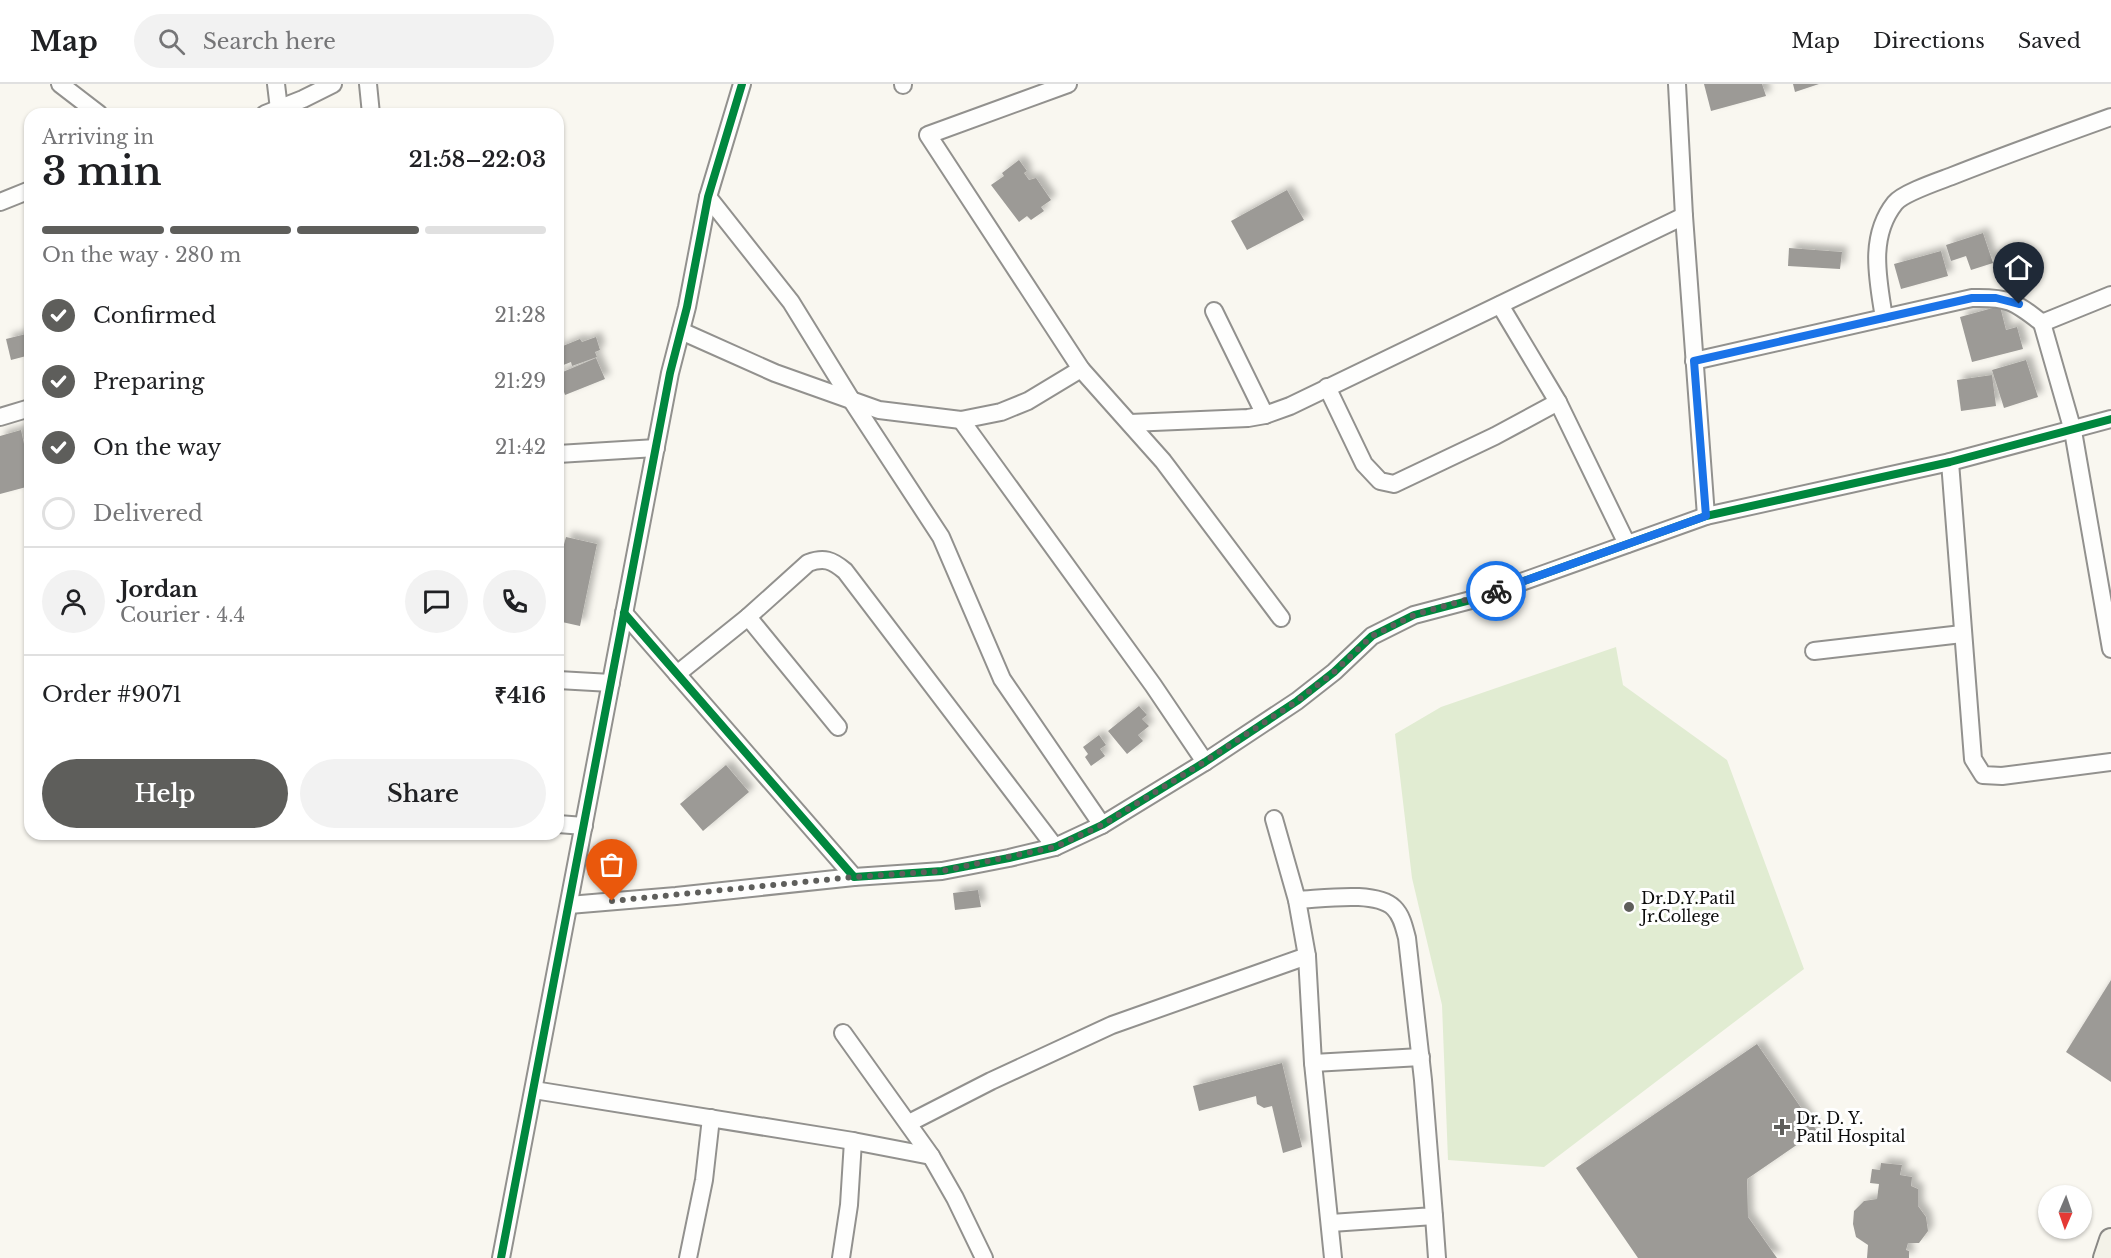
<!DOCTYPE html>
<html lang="en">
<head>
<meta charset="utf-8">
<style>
  :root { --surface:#fff; --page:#f2f2f2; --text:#202124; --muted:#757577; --line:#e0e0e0; --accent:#5e5e5b }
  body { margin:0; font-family:"Libre Baskerville",serif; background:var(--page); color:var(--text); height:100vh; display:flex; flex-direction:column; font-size:22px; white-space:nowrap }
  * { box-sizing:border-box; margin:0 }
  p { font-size:20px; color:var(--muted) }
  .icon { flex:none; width:33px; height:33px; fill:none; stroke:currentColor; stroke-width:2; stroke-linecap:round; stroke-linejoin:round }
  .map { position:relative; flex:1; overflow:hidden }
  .panel { position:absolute; left:24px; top:24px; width:540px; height:732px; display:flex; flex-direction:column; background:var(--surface); border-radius:18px; box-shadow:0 2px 4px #0004 }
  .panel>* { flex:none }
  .needle { width:39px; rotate:182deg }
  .fabs { position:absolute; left:2038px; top:1101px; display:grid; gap:12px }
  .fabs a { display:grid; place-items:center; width:54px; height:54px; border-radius:50%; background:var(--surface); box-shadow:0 2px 4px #0004; font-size:30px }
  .pin { position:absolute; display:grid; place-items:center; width:51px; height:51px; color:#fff; margin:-62px -26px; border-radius:50% 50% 50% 0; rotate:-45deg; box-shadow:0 0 6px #0007 }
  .pin .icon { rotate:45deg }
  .courier { position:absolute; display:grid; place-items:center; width:60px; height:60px; margin:-30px; border:4px solid #1a73e8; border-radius:50%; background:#fff; color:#222; box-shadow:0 2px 8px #0007 }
  .headline em { font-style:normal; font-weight:600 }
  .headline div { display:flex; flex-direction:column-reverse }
  .headline { display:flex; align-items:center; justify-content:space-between; height:102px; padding:0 18px }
  h1 { font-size:39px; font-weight:600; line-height:45px }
  .bar { display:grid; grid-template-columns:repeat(4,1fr); gap:9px 6px; align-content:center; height:72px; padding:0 18px }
  .bar i { height:8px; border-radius:4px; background:var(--line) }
  .bar .selected { background:var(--accent) }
  .bar p { grid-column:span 4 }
  .line { display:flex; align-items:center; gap:15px; padding:0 18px; border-top:2px solid var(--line) }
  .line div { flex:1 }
  .round { display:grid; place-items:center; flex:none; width:63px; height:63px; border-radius:32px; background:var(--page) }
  ol { padding:0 18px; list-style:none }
  li { display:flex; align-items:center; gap:18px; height:66px }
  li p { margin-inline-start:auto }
  li .icon { padding:6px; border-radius:50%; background:var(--accent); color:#fff; stroke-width:4 }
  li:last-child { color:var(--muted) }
  li i { width:33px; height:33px; border:3px solid var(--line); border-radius:50% }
  .button { display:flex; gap:12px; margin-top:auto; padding:12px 18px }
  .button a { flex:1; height:69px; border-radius:36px; background:var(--accent); color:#fff; font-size:24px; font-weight:600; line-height:69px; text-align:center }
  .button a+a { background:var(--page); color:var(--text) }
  header { display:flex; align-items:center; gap:36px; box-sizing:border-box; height:84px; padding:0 30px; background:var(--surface); border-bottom:2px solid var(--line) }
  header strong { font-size:28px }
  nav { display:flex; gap:33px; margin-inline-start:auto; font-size:21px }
  .search { width:420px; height:54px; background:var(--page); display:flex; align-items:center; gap:15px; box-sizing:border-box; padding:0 21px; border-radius:33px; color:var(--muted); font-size:22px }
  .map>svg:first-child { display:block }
  .green { fill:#e1ecd2 }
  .building { fill:#9c9a96; filter:url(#shadow) }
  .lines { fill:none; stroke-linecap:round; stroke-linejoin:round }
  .street-casing { stroke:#92918e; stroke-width:20 }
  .secondary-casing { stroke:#898885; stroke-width:26 }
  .street { stroke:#fefefd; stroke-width:16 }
  .secondary { stroke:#f3f2e8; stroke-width:22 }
  .cycleway-casing { stroke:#fff; stroke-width:11 }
  .cycleway { stroke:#00873e; stroke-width:8 }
  .done { stroke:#5e5e5b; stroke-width:6; stroke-dasharray:0 10.8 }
  .route { stroke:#1a73e8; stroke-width:8 }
  .poi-dot { fill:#5e5e5b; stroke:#fff; stroke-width:2 }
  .labels { text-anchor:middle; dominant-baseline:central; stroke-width:6; stroke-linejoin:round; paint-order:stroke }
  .poi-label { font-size:16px; fill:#0b0b0b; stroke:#fff; text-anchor:start }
</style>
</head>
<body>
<header>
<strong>Map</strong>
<div class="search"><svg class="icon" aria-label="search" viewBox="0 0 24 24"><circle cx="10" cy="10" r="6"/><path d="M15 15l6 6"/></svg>Search here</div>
<nav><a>Map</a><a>Directions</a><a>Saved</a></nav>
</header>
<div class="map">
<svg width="2111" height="1174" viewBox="0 0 2111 1174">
  <defs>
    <filter id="shadow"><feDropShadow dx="5.5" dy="-5.5" stdDeviation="3" flood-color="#0004"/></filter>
  </defs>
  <rect width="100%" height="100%" fill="#f9f7f0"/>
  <!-- green -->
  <polygon class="green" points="1616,563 1623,601 1727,676 1804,885 1544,1083 1448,1076 1442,921 1412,794 1395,650 1441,623"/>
  <!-- building -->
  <g class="building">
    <polygon points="1704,0 1762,0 1766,12 1711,27"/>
    <polygon points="1793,0 1819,0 1795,8"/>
    <polygon points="1019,76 1027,87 1024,89 1029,96 1036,94 1051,116 1041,123 1044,127 1031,136 1027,132 1019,138 991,101 1004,92 1002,89"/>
    <polygon points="1287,106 1304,136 1247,166 1231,137"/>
    <polygon points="1983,149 1993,179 1971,186 1966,172 1951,177 1946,161"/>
    <polygon points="1789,164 1842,168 1840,185 1788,182"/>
    <polygon points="1941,167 1948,192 1901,205 1894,180"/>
    <polygon points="2000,222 2006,246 2017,243 2023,265 1972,278 1960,233"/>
    <polygon points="30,249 30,271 11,276 6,255"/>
    <polygon points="596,253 600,266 595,268 597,273 572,282 571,278 561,282 558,275 558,264 580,255 582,258"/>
    <polygon points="596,274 605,295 565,311 558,290"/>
    <polygon points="2026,276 2038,313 2004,324 1992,286"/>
    <polygon points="1992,291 1996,322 1961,327 1957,296"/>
    <polygon points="21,346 30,388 30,402 0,410 0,352"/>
    <polygon points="566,453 597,460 580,542 562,538 558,536 558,462 563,464"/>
    <polygon points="1139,622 1147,631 1142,635 1149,642 1138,651 1143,657 1127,670 1108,647"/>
    <polygon points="1099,651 1106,661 1100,665 1105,672 1091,682 1085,673 1088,670 1083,663"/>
    <polygon points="726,681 749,708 703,747 680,720"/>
    <polygon points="978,806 981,823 955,826 953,809"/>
    <polygon points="2111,896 2111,998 2066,968"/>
    <polygon points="1757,960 1817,1047 1747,1095 1748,1133 1777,1174 1638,1174 1576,1084"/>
    <polygon points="1282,979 1302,1063 1283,1069 1272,1022 1264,1024 1257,1020 1256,1012 1199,1027 1193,1002"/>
    <polygon points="1881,1079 1902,1081 1900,1091 1912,1093 1911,1102 1918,1105 1918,1122 1926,1133 1928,1147 1919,1159 1908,1159 1906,1166 1909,1167 1909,1174 1867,1174 1868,1161 1856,1153 1853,1140 1854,1127 1864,1117 1877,1115 1879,1100 1870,1099 1872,1085 1880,1086"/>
  </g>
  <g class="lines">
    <defs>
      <g id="street">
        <polyline points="60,0 99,30"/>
        <polyline points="276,0 279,25"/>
        <polyline points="368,0 371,30"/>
        <polyline points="903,0 903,1"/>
        <polyline points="1068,0 928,51 1081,285 1163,377 1281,534"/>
        <polyline points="1677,0 1684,132 1706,432"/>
        <polyline points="265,30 303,15 333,0"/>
        <polyline points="708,113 791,218 852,317 941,453 1002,595 1102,741"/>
        <polyline points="0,118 30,106"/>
        <polyline points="1500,221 1558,318 1627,460"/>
        <polyline points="1214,227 1265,331"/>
        <path d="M1884 234C1878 195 1868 153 1895 119 1903 109 1939 97 1952 92 2005 71 2058 52 2111 33"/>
        <polyline points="2042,239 2073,347 2111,565"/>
        <polyline points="681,247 775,289 879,326 961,336 1001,328 1028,317 1081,285"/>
        <path d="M1694 277 1972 214C2008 213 2014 217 2042 239L2111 211"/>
        <polyline points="1327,303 1364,380 1380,397 1394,400 1495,352 1558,318"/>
        <polyline points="0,333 30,324"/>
        <polyline points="961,336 1153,601 1205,678"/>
        <polyline points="1130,339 1248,334 1265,331 1290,322 1684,132"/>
        <polyline points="558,370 656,364"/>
        <polyline points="1950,378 1973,675 1983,691 2002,692 2111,678"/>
        <polyline points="624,529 854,793 942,787 1009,774 1055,763 1102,741 1205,678 1297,617 1334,588 1372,552 1414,531 1471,516 1706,432 1950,378 2111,335"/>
        <polyline points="748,533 838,643"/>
        <polyline points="1814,567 1962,550"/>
        <path d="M677 590 748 533 808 479C824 473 832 476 845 487L1055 763"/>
        <polyline points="558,596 611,599"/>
        <polyline points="1274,735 1297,816 1307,872 1313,979 1333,1174"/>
        <polyline points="558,740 584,742"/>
        <path d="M1297 816C1322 815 1376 806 1394 824 1402 832 1404 843 1407 854L1423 996 1434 1132 1331 1139"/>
        <polyline points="569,821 676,812 854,793"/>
        <polyline points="843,949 931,1072 955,1114 984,1174"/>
        <polyline points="1313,979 1421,973"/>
        <polyline points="534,1006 853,1057 931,1072"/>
        <polyline points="909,1039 991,997 1112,941 1307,872"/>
        <polyline points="1434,1132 1437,1174"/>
        <polyline points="501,1174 670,289 687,223 708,113 742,0"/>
        <polyline points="688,1174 704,1096 711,1034"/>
        <polyline points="841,1174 849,1121 853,1057"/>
      </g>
      <polyline id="secondary" points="2105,1174 2111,1156"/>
    </defs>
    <!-- street casing -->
    <use href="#street" class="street-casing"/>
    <!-- secondary casing -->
    <use href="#secondary" class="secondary-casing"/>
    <!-- street -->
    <use href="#street" class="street"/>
    <!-- secondary -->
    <use href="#secondary" class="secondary"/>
    <defs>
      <g id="cycleway">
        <polyline points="624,529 854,793 942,787 1009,774 1055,763 1102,741 1205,678 1297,617 1334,588 1372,552 1414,531 1471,516 1706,432 1950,378 2111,335"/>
        <polyline points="501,1174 670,289 687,223 708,113 742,0"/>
      </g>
    </defs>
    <!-- cycleway casing -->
    <use href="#cycleway" class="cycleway-casing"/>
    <!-- cycleway -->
    <use href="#cycleway" class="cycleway"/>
  </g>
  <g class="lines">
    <!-- done -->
    <polyline class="done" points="612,817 854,793 942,787 1055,763 1102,741 1204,678 1297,617 1334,588 1372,552 1414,531 1496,507"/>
    <!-- route -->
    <polyline class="route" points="1496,507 1706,432 1694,277 1972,214 1996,214 2019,220"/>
  </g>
  <!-- markers -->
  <g class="poi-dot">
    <circle cx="1629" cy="823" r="6"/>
    <path d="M1779 1034h6v6h6v6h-6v6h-6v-6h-6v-6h6z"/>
  </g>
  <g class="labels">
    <!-- poi labels -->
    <g class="poi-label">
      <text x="1641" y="814">Dr.D.Y.Patil<tspan x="1641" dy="18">Jr.College</tspan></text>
      <text x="1796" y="1034">Dr. D. Y.<tspan x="1796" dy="18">Patil Hospital</tspan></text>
    </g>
  </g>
</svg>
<div class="fabs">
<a><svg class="needle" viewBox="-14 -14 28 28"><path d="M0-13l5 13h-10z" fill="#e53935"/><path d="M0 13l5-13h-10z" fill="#757577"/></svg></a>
</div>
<div class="pin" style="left:612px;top:817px;background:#ea580c"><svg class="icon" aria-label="bag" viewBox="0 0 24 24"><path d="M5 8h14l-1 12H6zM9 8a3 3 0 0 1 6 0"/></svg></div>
<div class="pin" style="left:2019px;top:220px;background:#1f2937"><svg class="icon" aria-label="home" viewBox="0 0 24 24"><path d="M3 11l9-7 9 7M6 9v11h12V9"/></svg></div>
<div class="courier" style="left:1496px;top:507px"><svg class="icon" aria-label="bike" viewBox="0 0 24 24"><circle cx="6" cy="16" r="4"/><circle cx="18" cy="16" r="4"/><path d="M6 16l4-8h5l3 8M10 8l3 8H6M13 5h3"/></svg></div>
<section class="panel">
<div class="headline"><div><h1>3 min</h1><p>Arriving in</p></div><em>21:58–22:03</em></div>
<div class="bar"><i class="selected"></i><i class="selected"></i><i class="selected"></i><i></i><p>On the way · 280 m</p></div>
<ol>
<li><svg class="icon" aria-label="check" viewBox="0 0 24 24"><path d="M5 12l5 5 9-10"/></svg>Confirmed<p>21:28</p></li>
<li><svg class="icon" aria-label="check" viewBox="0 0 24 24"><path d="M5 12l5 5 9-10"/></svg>Preparing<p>21:29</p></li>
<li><svg class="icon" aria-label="check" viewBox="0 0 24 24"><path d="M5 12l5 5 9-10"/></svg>On the way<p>21:42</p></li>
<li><i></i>Delivered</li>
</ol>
<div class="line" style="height:108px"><a class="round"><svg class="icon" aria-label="person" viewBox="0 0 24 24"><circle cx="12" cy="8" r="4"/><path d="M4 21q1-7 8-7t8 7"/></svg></a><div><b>Jordan</b><p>Courier · 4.4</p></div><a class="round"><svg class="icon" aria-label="chat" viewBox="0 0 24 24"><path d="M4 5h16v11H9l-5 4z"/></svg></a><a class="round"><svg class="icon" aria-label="phone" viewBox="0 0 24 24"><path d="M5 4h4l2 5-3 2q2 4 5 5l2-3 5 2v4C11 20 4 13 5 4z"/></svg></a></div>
<div class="line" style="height:78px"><div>Order #9071</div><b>₹416</b></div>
<div class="button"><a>Help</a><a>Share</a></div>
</section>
</div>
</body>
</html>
